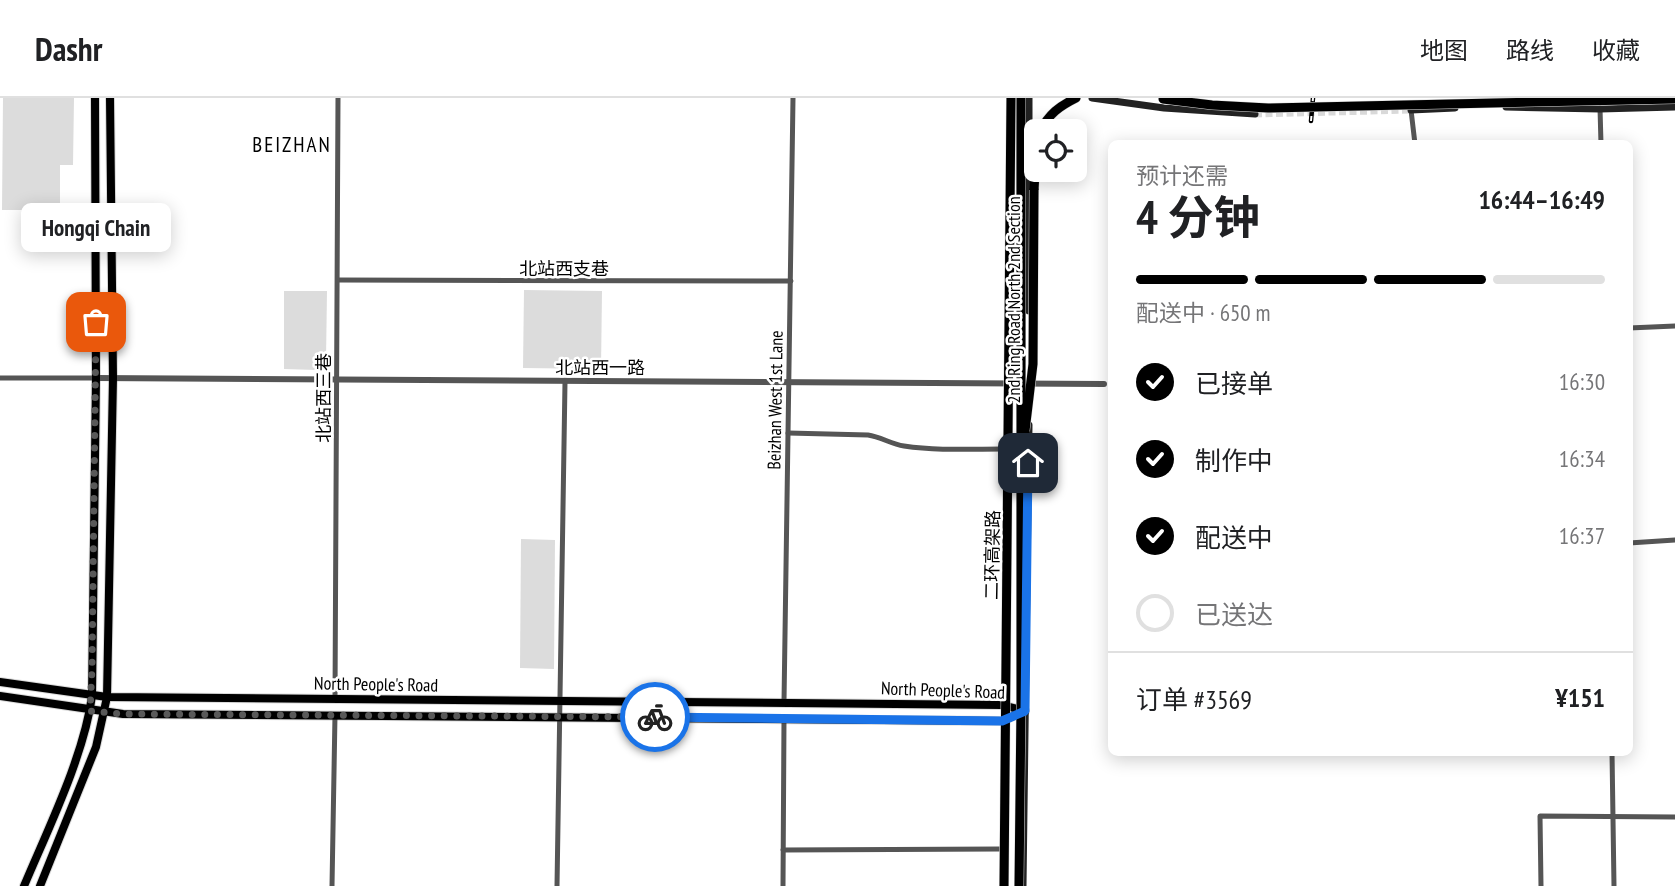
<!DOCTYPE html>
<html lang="zh">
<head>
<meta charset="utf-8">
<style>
  :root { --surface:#fff; --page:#f2f2f2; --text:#202124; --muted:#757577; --line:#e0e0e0; --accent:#000 }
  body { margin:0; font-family:"PT Sans Narrow","Noto Sans SC",sans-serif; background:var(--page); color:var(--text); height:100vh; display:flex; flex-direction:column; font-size:26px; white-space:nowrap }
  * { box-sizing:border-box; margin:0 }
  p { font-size:23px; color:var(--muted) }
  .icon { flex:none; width:38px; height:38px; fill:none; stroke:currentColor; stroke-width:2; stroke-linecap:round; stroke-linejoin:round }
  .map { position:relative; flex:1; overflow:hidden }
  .details { position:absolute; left:1108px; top:42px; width:525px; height:616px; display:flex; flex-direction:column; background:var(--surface); border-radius:10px; box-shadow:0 4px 18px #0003 }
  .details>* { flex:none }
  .tools { position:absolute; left:1024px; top:21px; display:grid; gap:14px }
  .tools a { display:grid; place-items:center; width:63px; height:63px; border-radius:10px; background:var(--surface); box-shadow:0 4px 18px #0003; font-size:35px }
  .pin { position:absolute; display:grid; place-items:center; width:60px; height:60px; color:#fff; margin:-30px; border-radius:14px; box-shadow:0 4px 10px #0006 }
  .courier { position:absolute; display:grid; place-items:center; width:70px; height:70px; margin:-35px; border:5px solid #1a73e8; border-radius:50%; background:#fff; color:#222; box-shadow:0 2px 9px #0007 }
  .bubble { position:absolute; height:49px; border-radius:10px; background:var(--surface); box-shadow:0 4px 18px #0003; font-size:23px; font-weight:700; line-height:49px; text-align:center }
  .summary em { font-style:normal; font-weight:700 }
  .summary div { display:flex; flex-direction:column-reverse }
  .summary { display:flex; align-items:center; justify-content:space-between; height:119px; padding:0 28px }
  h1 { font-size:46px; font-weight:700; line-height:52px }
  .bar { display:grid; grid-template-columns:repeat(4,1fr); gap:10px 7px; align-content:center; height:84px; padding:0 28px }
  .bar i { height:9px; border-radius:5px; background:var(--line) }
  .bar .selected { background:var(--accent) }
  .bar p { grid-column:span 4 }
  .line { display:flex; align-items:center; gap:18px; padding:0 28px; border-top:2px solid var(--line) }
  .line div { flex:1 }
  ol { padding:0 28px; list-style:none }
  li { display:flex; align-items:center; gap:21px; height:77px }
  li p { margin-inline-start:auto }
  li .icon { padding:7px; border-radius:50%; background:var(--accent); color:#fff; stroke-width:4 }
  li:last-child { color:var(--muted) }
  li i { width:38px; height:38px; border:4px solid var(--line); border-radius:50% }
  header { display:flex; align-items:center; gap:42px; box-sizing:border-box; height:98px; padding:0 35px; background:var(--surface); border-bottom:2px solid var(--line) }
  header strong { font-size:33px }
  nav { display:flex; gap:38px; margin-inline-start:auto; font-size:24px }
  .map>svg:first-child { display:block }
  .green { fill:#dcdcdc }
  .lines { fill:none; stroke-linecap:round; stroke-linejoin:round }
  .secondary-tunnel { stroke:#d9d9d9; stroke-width:7; stroke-dasharray:7 3.5; stroke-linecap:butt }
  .primary-casing { stroke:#dbdbdb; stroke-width:10 }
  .trunk-casing { stroke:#dbdbdb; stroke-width:10 }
  .minor { stroke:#555; stroke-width:5 }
  .tertiary { stroke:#555; stroke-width:6 }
  .secondary { stroke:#222; stroke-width:7 }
  .primary { stroke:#000; stroke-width:8 }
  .trunk { stroke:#000; stroke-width:9 }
  .rail-casing { stroke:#000; stroke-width:4.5 }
  .rail { stroke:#fff; stroke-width:2; stroke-dasharray:5; stroke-linecap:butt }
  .trunk-bridge-casing { stroke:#dbdbdb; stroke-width:10; stroke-linecap:butt }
  .trunk-bridge { stroke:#000; stroke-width:9 }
  .done { stroke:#595959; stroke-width:7; stroke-dasharray:0 12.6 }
  .route { stroke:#1a73e8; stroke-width:9 }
  .labels { text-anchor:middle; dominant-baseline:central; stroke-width:5; stroke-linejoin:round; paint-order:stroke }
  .street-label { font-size:18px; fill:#000; stroke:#fff }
  .quarter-label { font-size:21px; letter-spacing:2px; fill:#000; stroke:#fff }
</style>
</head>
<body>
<header>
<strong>Dashr</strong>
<nav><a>地图</a><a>路线</a><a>收藏</a></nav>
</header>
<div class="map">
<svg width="1675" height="788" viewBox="0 0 1675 788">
  <rect width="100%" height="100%" fill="#fff"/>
  <!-- green -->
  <g class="green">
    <polygon points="3,0 74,0 73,67 60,67 60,112 2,112"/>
    <polygon points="524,192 602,193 601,271 523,270"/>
    <polygon points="284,193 327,193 326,262 316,272 284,271"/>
    <polygon points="521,441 555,442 554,571 520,570"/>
  </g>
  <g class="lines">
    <!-- secondary-tunnel -->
    <polyline class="secondary-tunnel" points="1255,16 1411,12"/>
    <defs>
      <g id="primary">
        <polyline points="0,584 107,599 1002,607 1025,613"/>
        <polyline points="0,598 123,616 1002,623 1025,613"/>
        <path d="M24 788C48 731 84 658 92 598L96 280 95 0"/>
        <polyline points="40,788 96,649 107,599 113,280 110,0"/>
      </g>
      <g id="trunk">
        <path d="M1041 33C1048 16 1060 8 1076 0"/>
        <polyline points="1034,92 1036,56"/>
      </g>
    </defs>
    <!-- primary casing -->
    <use href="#primary" class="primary-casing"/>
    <!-- trunk casing -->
    <use href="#trunk" class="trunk-casing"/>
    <!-- minor -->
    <g class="minor">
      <polyline points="1600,10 1601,46"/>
      <polyline points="1411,12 1415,46"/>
      <polyline points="338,182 791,183"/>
      <polyline points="1629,230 1675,228"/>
      <polyline points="0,280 96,280"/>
      <path d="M788 335 868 337C881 339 891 346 904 348 937 353 971 351 1004 351"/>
      <polyline points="1629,445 1675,442"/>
      <polyline points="335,601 338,0"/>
      <polyline points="784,604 793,0"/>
      <polyline points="1612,654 1614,788"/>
      <polyline points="783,752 1000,751"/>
      <polyline points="332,788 335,617"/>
      <polyline points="557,788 565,284"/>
      <polyline points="783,788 784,621"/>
      <polyline points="1541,788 1540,718 1675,719"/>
    </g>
    <!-- tertiary -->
    <polyline class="tertiary" points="96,280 1104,286"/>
    <!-- secondary -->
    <g class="secondary">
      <polyline points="1029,0 1029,213"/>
      <polyline points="1092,0 1164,10 1255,16"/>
      <polyline points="1506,9 1600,11 1675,9"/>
      <polyline points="1411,12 1455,10"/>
      <polyline points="1023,788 1029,327"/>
    </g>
    <!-- primary -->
    <use href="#primary" class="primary"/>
    <!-- trunk -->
    <use href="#trunk" class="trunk"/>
    <defs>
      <polyline id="rail" points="1311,23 1313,0"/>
    </defs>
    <!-- rail casing -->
    <use href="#rail" class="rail-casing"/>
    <!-- rail -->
    <use href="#rail" class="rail"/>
    <defs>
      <g id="trunk-bridge">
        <polyline points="1163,1 1212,7 1268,10 1675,1"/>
        <polyline points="1025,333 1033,266 1034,92"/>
        <polyline points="1004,788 1011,0"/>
        <polyline points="1019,788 1021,609 1021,0"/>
      </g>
    </defs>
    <!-- trunk-bridge casing -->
    <use href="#trunk-bridge" class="trunk-bridge-casing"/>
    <!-- trunk-bridge -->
    <use href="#trunk-bridge" class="trunk-bridge"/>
  </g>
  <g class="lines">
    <!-- done -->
    <polyline class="done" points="96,224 92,571 90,613 123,616 655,619"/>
    <!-- route -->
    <polyline class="route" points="655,619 1002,623 1025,613 1028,365"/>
  </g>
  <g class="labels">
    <!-- street labels -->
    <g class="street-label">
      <text x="564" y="170">北站西支巷</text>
      <text transform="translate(1013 202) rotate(-90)">2nd Ring Road North 2nd Section</text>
      <text x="600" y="269">北站西一路</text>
      <text transform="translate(323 300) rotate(-90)">北站西三巷</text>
      <text transform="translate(775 302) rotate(-89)">Beizhan West 1st Lane</text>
      <text transform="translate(992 457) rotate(-89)">二环高架路</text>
      <text transform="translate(376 586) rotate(1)">North People's Road</text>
      <text transform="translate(943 592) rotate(2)">North People's Road</text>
    </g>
    <!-- quarter labels -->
    <g class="quarter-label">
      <text x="292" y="46">BEIZHAN</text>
    </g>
  </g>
</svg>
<div class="tools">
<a><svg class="icon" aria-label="locate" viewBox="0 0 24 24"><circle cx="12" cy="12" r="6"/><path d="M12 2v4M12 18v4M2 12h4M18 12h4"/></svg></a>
</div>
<div class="pin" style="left:96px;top:224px;background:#ea580c"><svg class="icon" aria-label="bag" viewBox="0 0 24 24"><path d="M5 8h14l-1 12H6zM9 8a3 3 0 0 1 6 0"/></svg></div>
<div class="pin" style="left:1028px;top:365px;background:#1f2937"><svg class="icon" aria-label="home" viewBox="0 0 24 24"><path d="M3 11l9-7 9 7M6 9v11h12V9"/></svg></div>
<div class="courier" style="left:655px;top:619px"><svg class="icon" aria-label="bike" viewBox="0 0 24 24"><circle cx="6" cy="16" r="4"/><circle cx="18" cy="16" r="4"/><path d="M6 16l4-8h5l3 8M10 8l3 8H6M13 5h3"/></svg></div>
<div class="bubble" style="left:21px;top:105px;width:150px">Hongqi Chain</div>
<section class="details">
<div class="summary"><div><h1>4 分钟</h1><p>预计还需</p></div><em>16:44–16:49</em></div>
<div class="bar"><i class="selected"></i><i class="selected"></i><i class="selected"></i><i></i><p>配送中 · 650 m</p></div>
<ol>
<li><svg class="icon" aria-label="check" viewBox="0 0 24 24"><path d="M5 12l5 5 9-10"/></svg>已接单<p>16:30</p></li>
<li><svg class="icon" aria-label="check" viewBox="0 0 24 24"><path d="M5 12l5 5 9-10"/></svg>制作中<p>16:34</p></li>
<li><svg class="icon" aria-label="check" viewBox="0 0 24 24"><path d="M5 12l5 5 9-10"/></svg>配送中<p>16:37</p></li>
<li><i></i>已送达</li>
</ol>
<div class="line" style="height:91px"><div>订单 #3569</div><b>¥151</b></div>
</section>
</div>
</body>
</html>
